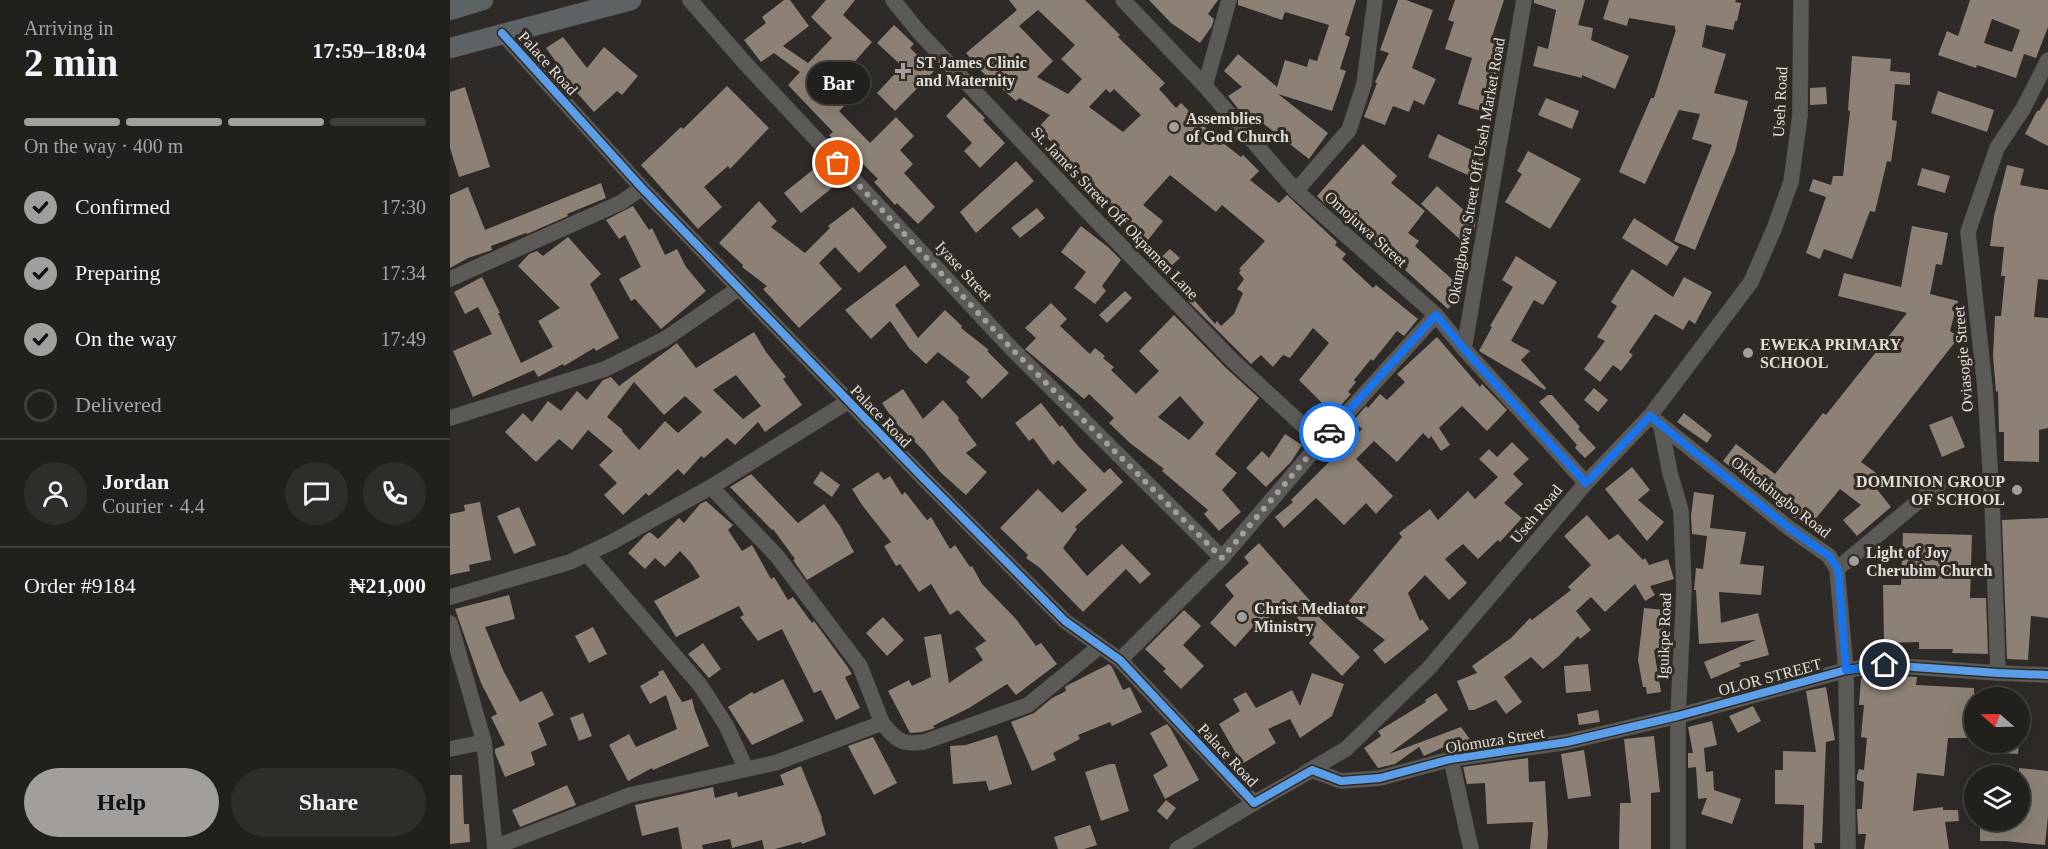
<!DOCTYPE html>
<html lang="en">
<head>
<meta charset="utf-8">
<style>
  :root { --surface:#22201d; --page:#2e2d2a; --text:#f1f3f6; --muted:#a2a3a4; --line:#3f3e3b; --accent:#a19e9b }
  body { margin:0; font-family:"Times New Roman",serif; background:var(--page); color:var(--text); height:100vh; display:flex; flex-direction:column; font-size:22px; white-space:nowrap }
  * { box-sizing:border-box; margin:0 }
  p { font-size:20px; color:var(--muted) }
  .icon { flex:none; width:33px; height:33px; fill:none; stroke:currentColor; stroke-width:2; stroke-linecap:round; stroke-linejoin:round }
  .map { position:relative; flex:1; overflow:hidden }
  .panel { display:flex; flex-direction:column; background:var(--surface); width:450px }
  .panel>* { flex:none }
  .needle { width:39px; rotate:290deg }
  .buttons { position:absolute; left:1514px; top:687px; display:grid; gap:12px }
  .buttons a { display:grid; place-items:center; width:66px; height:66px; border-radius:50%; background:var(--surface); box-shadow:0 6px 24px #0002,0 0 0 2px var(--line); font-size:30px }
  .pin { position:absolute; display:grid; place-items:center; width:51px; height:51px; color:#fff; margin:-26px; border:3px solid #fff; border-radius:50%; box-shadow:0 2px 6px #0007 }
  .courier { position:absolute; display:grid; place-items:center; width:60px; height:60px; margin:-30px; border:4px solid #1a73e8; border-radius:50%; background:#fff; color:#222; box-shadow:0 2px 8px #0007 }
  .bubble { position:absolute; height:42px; border-radius:21px; background:var(--surface); box-shadow:0 6px 24px #0002,0 0 0 2px var(--line); font-size:20px; font-weight:700; line-height:42px; text-align:center }
  .headline em { font-style:normal; font-weight:700 }
  .headline div { display:flex; flex-direction:column-reverse }
  .headline { display:flex; align-items:center; justify-content:space-between; height:102px; padding:0 24px }
  h1 { font-size:39px; font-weight:700; line-height:45px }
  .bar { display:grid; grid-template-columns:repeat(4,1fr); gap:9px 6px; align-content:center; height:72px; padding:0 24px }
  .bar i { height:8px; border-radius:4px; background:var(--line) }
  .bar .active { background:var(--accent) }
  .bar p { grid-column:span 4 }
  .line { display:flex; align-items:center; gap:15px; padding:0 24px; border-top:2px solid var(--line) }
  .line div { flex:1 }
  .round { display:grid; place-items:center; flex:none; width:63px; height:63px; border-radius:32px; background:var(--page) }
  ol { padding:0 24px; list-style:none }
  li { display:flex; align-items:center; gap:18px; height:66px }
  li p { margin-inline-start:auto }
  li .icon { padding:6px; border-radius:50%; background:var(--accent); color:#111; stroke-width:4 }
  li:last-child { color:var(--muted) }
  li i { width:33px; height:33px; border:3px solid var(--line); border-radius:50% }
  .primary-button { display:flex; gap:12px; margin-top:auto; padding:12px 24px }
  .primary-button a { flex:1; height:69px; border-radius:36px; background:var(--accent); color:#111; font-size:24px; font-weight:700; line-height:69px; text-align:center }
  .primary-button a+a { background:var(--page); color:var(--text) }
  main { display:flex; flex:1; min-height:0 }
  .map>svg:first-child { display:block }
  .building { fill:#8c8174; fill-rule:evenodd }
  .lines { fill:none; stroke-linecap:round; stroke-linejoin:round }
  .minor-casing { stroke:#4a4745; stroke-width:16 }
  .major-casing { stroke:#4a4745; stroke-width:21 }
  .minor { stroke:#5c5a57; stroke-width:15 }
  .major { stroke:#5d6365; stroke-width:20 }
  .cycleway-casing { stroke:#302b24; stroke-width:11 }
  .cycleway { stroke:#5a9eea; stroke-width:8 }
  .done { stroke:#a19e9b; stroke-width:6; stroke-dasharray:0 10.8 }
  .route { stroke:#1a73e8; stroke-width:8 }
  .poi-dot { fill:#a19e9b; stroke:#302b24; stroke-width:2 }
  .labels { text-anchor:middle; dominant-baseline:central; stroke-width:6; stroke-linejoin:round; paint-order:stroke }
  .poi-label { font-size:16px; font-weight:bold; fill:#e0ddd9; stroke:#302b24; text-anchor:start }
  .street-label { font-size:16px; fill:#e0ddd9; stroke:#302b24 }
</style>
</head>
<body>
<main>
<section class="panel">
<div class="headline"><div><h1>2 min</h1><p>Arriving in</p></div><em>17:59–18:04</em></div>
<div class="bar"><i class="active"></i><i class="active"></i><i class="active"></i><i></i><p>On the way · 400 m</p></div>
<ol>
<li><svg class="icon" aria-label="check" viewBox="0 0 24 24"><path d="M5 12l5 5 9-10"/></svg>Confirmed<p>17:30</p></li>
<li><svg class="icon" aria-label="check" viewBox="0 0 24 24"><path d="M5 12l5 5 9-10"/></svg>Preparing<p>17:34</p></li>
<li><svg class="icon" aria-label="check" viewBox="0 0 24 24"><path d="M5 12l5 5 9-10"/></svg>On the way<p>17:49</p></li>
<li><i></i>Delivered</li>
</ol>
<div class="line" style="height:108px"><a class="round"><svg class="icon" aria-label="person" viewBox="0 0 24 24"><circle cx="12" cy="8" r="4"/><path d="M4 21q1-7 8-7t8 7"/></svg></a><div><b>Jordan</b><p>Courier · 4.4</p></div><a class="round"><svg class="icon" aria-label="chat" viewBox="0 0 24 24"><path d="M4 5h16v11H9l-5 4z"/></svg></a><a class="round"><svg class="icon" aria-label="phone" viewBox="0 0 24 24"><path d="M5 4h4l2 5-3 2q2 4 5 5l2-3 5 2v4C11 20 4 13 5 4z"/></svg></a></div>
<div class="line" style="height:78px"><div>Order #9184</div><b>₦21,000</b></div>
<div class="primary-button"><a>Help</a><a>Share</a></div>
</section>
<div class="map">
<svg width="1598" height="849" viewBox="0 0 1598 849">
  <rect width="100%" height="100%" fill="#2d2a27"/>
  <!-- building -->
  <g class="building">
    <polygon points="334,0 340,0 359,26 333,46 358,63 382,38 361,17 376,0 405,0 393,15 422,42 400,67 416,86 389,111 420,143 446,117 464,136 450,150 463,164 454,173 485,207 468,224 447,203 445,205 424,182 428,179 403,154 400,157 379,135 383,132 338,85 350,72 324,53 311,62 294,40 316,23 312,17"/>
    <path d="M559 0H635L670 35 668 37 715 83 709 89 726 108 731 103 763 135 791 157 793 155 809 171 800 180 829 203 837 195 887 242 885 245 896 254 892 259 923 288 926 285 968 319 954 336 947 331 923 361 921 359 904 380 906 382 898 392 901 394 875 423 863 413 872 403 849 380 879 343 863 328 840 358 833 355 823 367 811 355 801 364 738 301 741 298 745 301 765 324 767 321 771 326 784 314 793 293 787 289 794 279 789 273 791 270 789 269 815 241 772 205 766 212 720 175 693 205 713 221 698 240 635 182 638 179 611 159 615 154 587 129 600 115 569 98 566 101 531 71 516 53 567 10ZM588 10 625 45 611 59 632 79 618 94 587 77 603 61 569 26ZM656 89 660 93 664 89 691 115 673 132 639 107Z"/>
    <polygon points="699,0 768,0 758,14 764,19 762,26 750,43 721,23"/>
    <polygon points="788,0 906,0 895,35 900,37 890,69 896,71 882,111 828,94 878,133 859,159 806,118 800,124 778,96 792,87 774,71 788,54 827,87 835,60 857,67 859,59 867,61 879,25 835,12 832,20 788,5"/>
    <polygon points="948,0 956,0 983,10 962,68 986,79 974,105 964,100 959,112 943,106 935,125 914,117 927,83 925,82 939,53 930,50"/>
    <polygon points="1005,0 1054,0 1041,40 1052,44 1045,68 1050,70 1037,113 1008,104 1022,58 995,49 1004,22 998,20"/>
    <polygon points="1084,0 1135,0 1128,25 1143,28 1141,40 1179,56 1165,89 1132,75 1132,78 1083,66 1088,46 1098,49 1106,10 1084,3"/>
    <polygon points="1159,0 1286,0 1285,2 1291,3 1287,21 1285,21 1283,30 1256,25 1252,47 1276,54 1264,93 1298,101 1285,152 1245,250 1224,241 1262,145 1242,139 1250,114 1229,110 1195,184 1169,172 1201,98 1204,98 1226,30 1225,30 1225,26 1179,18 1177,26 1153,19"/>
    <path d="M1520 0H1598V27L1586 58 1574 54 1566 78 1527 65 1526 68 1488 55 1497 31 1508 36ZM1542 19 1570 30 1562 52 1534 43Z"/>
    <polygon points="444,25 464,44 460,48 484,71 445,111 427,93 452,66 427,43"/>
    <polygon points="113,37 137,68 154,47 188,76 172,95 167,91 144,112 111,75 114,73 96,48"/>
    <polygon points="1402,56 1441,59 1440,71 1460,73 1460,85 1445,84 1442,120 1447,121 1441,162 1437,161 1425,212 1420,211 1402,259 1374,249 1370,259 1356,253 1376,197 1359,191 1363,179 1381,185 1383,176 1393,176 1400,111 1398,110"/>
    <polygon points="277,86 319,128 280,169 278,166 254,187 272,207 248,229 191,165 231,127 233,129"/>
    <polygon points="15,87 40,167 9,177 0,148 0,92"/>
    <polygon points="1376,87 1377,104 1360,105 1360,88"/>
    <polygon points="1488,91 1544,110 1537,132 1481,113"/>
    <polygon points="514,97 535,118 533,120 555,143 530,168 514,151 522,143 496,116"/>
    <polygon points="1598,97 1598,146 1575,134 1587,111 1589,111"/>
    <polygon points="1096,98 1129,111 1122,129 1088,115"/>
    <polygon points="988,134 1034,156 1024,178 978,157"/>
    <polygon points="913,144 947,176 941,183 975,211 958,233 969,241 965,246 1014,290 998,309 955,270 958,266 879,202 876,205 867,196"/>
    <polygon points="1078,151 1131,179 1100,229 1055,202 1072,174 1067,171"/>
    <polygon points="566,161 584,181 526,233 510,212"/>
    <polygon points="1557,165 1574,169 1570,185 1598,190 1598,280 1588,279 1584,317 1598,318 1598,428 1589,430 1589,462 1554,461 1554,432 1549,432 1548,391 1546,392 1543,356 1545,316 1551,316 1555,276 1551,276 1554,247 1540,246 1544,216"/>
    <polygon points="365,168 382,188 351,213 334,193"/>
    <polygon points="1472,168 1500,176 1495,193 1467,185"/>
    <polygon points="151,183 156,198 117,214 118,216 77,234 76,233 41,246 42,250 18,258 0,268 0,195 18,187 35,230"/>
    <polygon points="987,186 1026,221 1024,231 1014,243 971,204"/>
    <polygon points="309,201 327,221 321,227 355,253 380,228 378,226 403,207 437,247 409,273 385,247 369,263 392,289 349,328 313,289 317,286 292,267 293,265 269,243"/>
    <polygon points="183,206 199,230 202,228 215,255 227,249 236,267 256,291 211,329 185,299 181,301 169,279 191,267 175,235 169,239 156,220"/>
    <polygon points="587,208 595,218 570,238 561,228"/>
    <polygon points="1184,218 1229,247 1217,266 1172,238"/>
    <polygon points="631,226 658,247 671,260 652,286 656,291 645,304 624,288 636,272 611,252"/>
    <polygon points="1462,226 1498,233 1492,265 1486,264 1480,294 1508,301 1500,331 1509,337 1411,462 1429,475 1422,483 1441,507 1407,536 1393,520 1411,505 1390,489 1358,528 1273,461 1286,444 1325,474 1373,413 1376,415 1457,313 1388,296 1394,273 1451,287"/>
    <polygon points="118,237 151,274 140,284 169,338 146,351 144,348 114,366 113,364 88,377 84,370 23,397 3,351 42,334 28,307 15,314 4,292 32,277 50,313 48,313 71,363 103,347 88,321 110,308 68,266 79,254 87,251 93,256"/>
    <polygon points="720,249 730,258 719,268 710,258"/>
    <polygon points="1066,256 1107,282 1093,305 1084,300 1061,341 1080,351 1071,360 1096,388 1095,390 1029,351 1042,327 1040,326 1063,287 1052,280"/>
    <polygon points="455,265 470,285 445,305 468,338 495,310 512,326 511,328 539,350 537,351 559,373 532,399 516,382 520,377 488,352 476,364 459,348 440,321 421,339 395,310"/>
    <polygon points="1182,269 1223,297 1234,277 1262,292 1245,324 1239,320 1233,330 1205,314 1179,352 1183,355 1171,371 1163,365 1150,382 1134,369 1155,341 1147,337 1167,306 1161,302"/>
    <polygon points="675,291 682,298 657,323 649,315"/>
    <path d="M601 303 617 319 610 326 640 354 645 348 655 356 653 358 664 367 661 370 686 394 709 371 689 351 724 315 776 368 809 398 765 454 787 473 772 490 791 512 769 531 754 514 758 510 712 471 714 469 680 443 659 423 664 418 639 394 634 399 575 349 586 338 575 328ZM730 396 754 423 739 440 708 417Z"/>
    <path d="M304 332 316 352 336 377 333 379 352 405 315 432 308 422 285 445 277 438 254 458 251 456 234 475 228 469 199 496 196 493 173 515 154 495 167 483 149 465 163 451 138 430 122 450 109 439 86 462 55 432 73 413 82 422 98 401 111 411 127 391 137 400 153 380 161 377 169 386 227 343 246 368ZM286 375 311 406 293 419 263 390ZM184 382 214 415 235 396 252 412 228 433 215 421 189 450 172 431 173 430 157 417Z"/>
    <polygon points="987,337 1030,387 1032,384 1057,410 1037,431 1012,406 989,428 1000,445 991,451 981,436 979,439 973,433 947,462 924,441 906,459 943,496 926,514 916,503 894,525 866,498 834,528 825,517 843,502 841,500 912,429 903,421 916,406 918,408 930,394 937,400 955,382 947,374"/>
    <polygon points="1144,388 1158,400 1148,412 1134,400"/>
    <polygon points="453,389 473,419 493,400 509,418 508,420 527,445 516,453 537,472 516,495 491,473 474,451 444,421 432,403"/>
    <polygon points="1098,395 1102,395 1130,427 1128,429 1146,448 1135,458 1125,448 1127,445 1089,402"/>
    <polygon points="591,403 610,427 612,425 628,446 654,473 660,468 673,482 625,527 627,529 613,548 637,576 672,544 701,574 690,584 676,569 633,612 590,568 576,558 578,555 550,528 588,489 612,513 637,490 608,460 603,465 583,438 579,441 565,423"/>
    <polygon points="1234,413 1262,435 1257,443 1227,422"/>
    <polygon points="1502,416 1515,447 1492,457 1479,425"/>
    <polygon points="835,434 852,445 841,462 816,487 796,468 812,451 819,458"/>
    <polygon points="1062,442 1079,459 1063,474 1073,484 1054,503 1072,518 1050,542 1048,540 1028,559 1013,544 995,559 1017,583 999,600 975,575 958,593 970,621 972,619 979,629 935,664 923,650 935,640 893,608 952,537 949,533 980,509 988,520 1018,491 1025,499 1048,477 1029,459 1039,449 1047,457"/>
    <polygon points="1182,467 1200,490 1188,500 1214,522 1197,541 1155,489"/>
    <polygon points="371,471 390,485 382,497 363,483"/>
    <polygon points="428,472 434,480 440,476 452,495 455,492 477,520 481,517 500,549 505,545 520,567 522,566 532,584 566,619 586,646 591,643 607,664 566,695 557,684 519,708 483,726 485,728 472,732 460,733 438,691 459,680 462,686 481,677 474,637 491,634 499,683 533,660 525,648 536,641 508,610 500,615 481,584 469,592 450,564 446,566 434,546 441,542 412,505 402,489"/>
    <polygon points="301,474 348,523 374,504 390,526 404,552 357,580 343,560 345,559 323,529 322,530 280,487"/>
    <polygon points="1244,492 1264,495 1260,528 1296,532 1290,564 1314,566 1311,595 1269,592 1271,623 1308,613 1319,655 1289,663 1291,666 1261,679 1254,662 1306,640 1249,644 1246,590 1244,590 1246,568 1253,569 1257,536 1242,534 1241,516"/>
    <polygon points="256,501 283,525 278,530 292,551 302,545 321,579 324,577 338,600 343,597 362,623 364,621 397,666 402,674 395,677 410,708 386,720 371,690 364,693 332,629 308,641 290,617 294,615 289,606 226,637 204,601 250,577 241,563 230,551 215,567 205,558 195,569 178,553 195,535 200,532 208,539 229,518 234,523 250,504"/>
    <polygon points="30,502 41,560 19,565 20,571 0,575 0,514 15,511 14,505"/>
    <polygon points="69,507 86,545 64,554 47,516"/>
    <polygon points="1137,515 1159,540 1168,534 1193,560 1195,558 1199,565 1218,559 1224,579 1200,586 1205,595 1195,601 1185,584 1155,612 1141,597 1126,611 1141,630 1130,639 1128,636 1109,656 1093,669 1081,657 1054,677 1072,702 1056,714 1046,700 1024,710 1019,710 1007,681 1027,673 1022,666 1061,638 1080,618 1082,620 1121,590 1118,587 1141,565 1114,536"/>
    <polygon points="1598,518 1598,618 1581,616 1578,660 1557,659 1552,520"/>
    <polygon points="1453,533 1522,535 1520,598 1536,598 1538,654 1502,653 1503,649 1469,649 1469,642 1434,643 1433,585 1451,585"/>
    <polygon points="809,543 870,612 867,615 910,657 892,676 859,643 864,637 837,606 811,628 807,622 785,647 760,623 784,596 775,585 799,563 794,557"/>
    <polygon points="59,595 65,619 35,627 53,670 70,702 92,691 104,715 88,723 97,745 81,752 85,765 55,777 45,753 45,749 55,745 41,717 47,714 31,683 5,609"/>
    <polygon points="1194,608 1215,610 1211,651 1204,650 1211,692 1197,694 1196,687 1193,687 1188,660"/>
    <polygon points="734,610 751,626 733,645 754,666 731,689 713,671 716,669 695,649"/>
    <polygon points="433,617 454,640 437,656 416,633"/>
    <polygon points="143,627 157,654 139,663 125,636"/>
    <polygon points="253,643 271,669 259,678 238,654"/>
    <polygon points="659,664 662,667 673,690 680,687 692,712 662,726 660,722 628,735 630,739 603,753 606,760 582,771 561,722 584,713 602,698 616,691 615,687 618,685"/>
    <polygon points="1138,664 1141,691 1116,693 1114,666"/>
    <polygon points="213,670 232,702 242,699 245,711 259,746 203,770 202,768 178,781 159,745 179,734 186,747 227,729 216,695 200,704 190,686 209,675 208,672"/>
    <polygon points="862,673 894,684 882,716 850,738 840,719 818,729 826,743 792,764 769,724 790,711 783,699 796,692 806,708 842,690 850,706"/>
    <polygon points="1433,675 1467,677 1466,685 1524,688 1524,738 1498,738 1494,776 1467,773 1463,811 1493,807 1493,810 1508,810 1509,821 1495,822 1499,849 1414,849 1416,834 1408,834 1407,809 1412,809 1414,782 1407,780 1407,776 1409,769 1414,770 1417,738 1411,737 1414,705 1409,705 1411,678"/>
    <polygon points="333,679 354,721 302,745 278,707 302,692 304,694"/>
    <polygon points="1376,687 1385,740 1376,742 1372,843 1364,843 1365,849 1353,849 1354,805 1325,804 1325,770 1333,770 1333,751 1366,752 1356,691"/>
    <polygon points="986,693 998,710 939,754 1011,727 1021,741 995,750 994,747 974,756 969,747 945,764 928,768 914,748 931,736 928,731 930,730 976,702 975,700"/>
    <polygon points="1303,706 1311,721 1288,733 1279,716"/>
    <polygon points="1148,710 1150,722 1129,725 1127,714"/>
    <polygon points="133,713 142,736 129,741 120,718"/>
    <polygon points="1262,721 1267,745 1254,748 1256,772 1263,771 1264,790 1291,799 1282,824 1251,814 1257,798 1248,799 1246,767 1238,768 1238,753 1243,753 1238,727"/>
    <polygon points="717,724 721,729 749,780 715,799 703,775 718,766 700,733"/>
    <polygon points="547,735 562,784 539,791 536,781 503,784 500,746 516,745"/>
    <polygon points="1204,736 1210,792 1201,793 1201,849 1169,849 1170,803 1181,803 1174,739"/>
    <polygon points="423,737 447,783 424,795 398,746"/>
    <polygon points="1536,742 1569,742 1568,754 1536,752"/>
    <polygon points="1134,750 1141,796 1118,799 1111,754"/>
    <polygon points="1078,758 1079,782 1095,781 1098,834 1097,849 1080,849 1083,822 1037,824 1035,783 1017,784 1013,767"/>
    <polygon points="660,764 665,764 679,811 651,821 635,772"/>
    <polygon points="351,766 372,818 371,818 376,835 352,844 351,842 325,849 314,849 312,840 282,848 280,839 252,845 253,849 232,849 228,827 192,836 185,805 263,787 265,798 287,792 288,797 334,785 330,775"/>
    <polygon points="1569,768 1598,771 1598,816 1595,845 1555,841 1530,841 1530,820 1569,820 1571,785 1569,785"/>
    <polygon points="0,775 12,775 14,824 19,824 20,842 0,844"/>
    <polygon points="117,785 126,805 70,827 62,810"/>
    <polygon points="716,800 726,808 717,820 707,811"/>
    <polygon points="640,825 647,845 634,849 608,849 604,837"/>
  </g>
  <g class="lines">
    <defs>
      <g id="minor">
        <polyline points="240,0 294,62 561,348 772,558"/>
        <polyline points="443,0 468,31 639,213 783,361 871,442"/>
        <polyline points="673,0 755,86 846,191 986,315 1014,349 1136,483"/>
        <polyline points="52,33 192,188 473,478 615,621 670,660 804,803 862,770 891,781 930,778 1001,759 1117,742 1228,716 1396,670 1435,665 1548,673 1598,675"/>
        <polyline points="755,86 779,0"/>
        <polyline points="846,191 899,130 914,84 925,0"/>
        <polyline points="0,279 170,203 192,188"/>
        <polyline points="1014,349 1074,0"/>
        <polyline points="1200,416 1339,528 1379,556 1387,569 1396,670 1398,849"/>
        <polyline points="0,418 155,369 215,339 289,288"/>
        <polyline points="1211,426 1220,473 1231,511 1234,590 1228,716 1228,849"/>
        <polyline points="137,554 250,685 276,725 296,769"/>
        <polyline points="1387,569 1489,484"/>
        <polyline points="0,597 120,562 162,542 261,487 399,401"/>
        <polyline points="0,623 34,742 45,847"/>
        <polyline points="670,660 772,558 871,442 986,315"/>
        <polyline points="1548,673 1542,499 1535,388 1518,232 1547,148 1573,109 1598,60"/>
        <path d="M432 723C447 740 450 745 474 742L578 705 649 647"/>
        <polyline points="0,749 34,742"/>
        <polyline points="1001,759 1021,849"/>
        <polyline points="855,773 896,749 979,668 1136,483 1200,416 1301,282 1324,229 1341,182 1350,115 1351,0"/>
        <polyline points="45,849 45,847 180,795 325,763 432,723 410,666 327,556 261,487"/>
        <polyline points="727,849 811,799"/>
      </g>
      <g id="major">
        <polyline points="0,10 33,0"/>
        <polyline points="0,48 181,0"/>
      </g>
    </defs>
    <!-- minor casing -->
    <use href="#minor" class="minor-casing"/>
    <!-- major casing -->
    <use href="#major" class="major-casing"/>
    <!-- minor -->
    <use href="#minor" class="minor"/>
    <!-- major -->
    <use href="#major" class="major"/>
    <defs>
      <polyline id="cycleway" points="52,33 192,188 473,478 615,621 670,660 804,803 862,770 891,781 930,778 1001,759 1117,742 1228,716 1396,670 1435,665 1548,673 1598,675"/>
    </defs>
    <!-- cycleway casing -->
    <use href="#cycleway" class="cycleway-casing"/>
    <!-- cycleway -->
    <use href="#cycleway" class="cycleway"/>
  </g>
  <g class="lines">
    <!-- done -->
    <polyline class="done" points="388,163 561,348 772,558 879,432"/>
    <!-- route -->
    <polyline class="route" points="879,432 986,315 1014,349 1136,483 1200,416 1339,528 1379,556 1388,569 1396,670 1435,665"/>
  </g>
  <!-- markers -->
  <g class="poi-dot">
    <path d="M450 62h6v6h6v6h-6v6h-6v-6h-6v-6h6z"/>
    <circle cx="724" cy="127" r="6"/>
    <circle cx="1298" cy="353" r="6"/>
    <circle cx="1567" cy="490" r="6"/>
    <circle cx="1404" cy="561" r="6"/>
    <circle cx="792" cy="617" r="6"/>
  </g>
  <g class="labels">
    <!-- poi labels -->
    <g class="poi-label">
      <text x="466" y="62">ST James Clinic<tspan x="466" dy="18">and Maternity</tspan></text>
      <text x="736" y="118">Assemblies<tspan x="736" dy="18">of God Church</tspan></text>
      <text x="1310" y="344">EWEKA PRIMARY<tspan x="1310" dy="18">SCHOOL</tspan></text>
      <text x="1555" y="481" text-anchor="end">DOMINION GROUP<tspan x="1555" dy="18">OF SCHOOL</tspan></text>
      <text x="1416" y="552">Light of Joy<tspan x="1416" dy="18">Cherubim Church</tspan></text>
      <text x="804" y="608">Christ Mediator<tspan x="804" dy="18">Ministry</tspan></text>
    </g>
    <!-- street labels -->
    <g class="street-label">
      <text transform="translate(98 63) rotate(48)">Palace Road</text>
      <text transform="translate(1330 102) rotate(-87)">Useh Road</text>
      <text transform="translate(1026 171) rotate(-80)">Okungbowa Street Off Useh Market Road</text>
      <text transform="translate(665 213) rotate(46)">St. Jame's Street Off Okpamen Lane</text>
      <text transform="translate(916 229) rotate(42)">Omojuwa Street</text>
      <text transform="translate(514 271) rotate(47)">Iyase Street</text>
      <text transform="translate(1513 359) rotate(-95)">Oviasogie Street</text>
      <text transform="translate(431 416) rotate(46)">Palace Road</text>
      <text transform="translate(1331 497) rotate(38)">Okhokhugbo Road</text>
      <text transform="translate(1086 514) rotate(-50)">Useh Road</text>
      <text transform="translate(1214 636) rotate(-88)">Iguikpe Road</text>
      <text transform="translate(1320 677) rotate(-15)">OLOR STREET</text>
      <text transform="translate(1045 740) rotate(-9)">Olomuza Street</text>
      <text transform="translate(778 755) rotate(47)">Palace Road</text>
    </g>
  </g>
</svg>
<div class="buttons">
<a><svg class="needle" viewBox="-14 -14 28 28"><path d="M0-13l5 13h-10z" fill="#e53935"/><path d="M0 13l5-13h-10z" fill="#a2a3a4"/></svg></a>
<a><svg class="icon" aria-label="layers" viewBox="0 0 24 24"><path d="M12 4l9 5-9 5-9-5zM3 14l9 5 9-5"/></svg></a>
</div>
<div class="pin" style="left:388px;top:163px;background:#ea580c"><svg class="icon" aria-label="bag" viewBox="0 0 24 24"><path d="M5 8h14l-1 12H6zM9 8a3 3 0 0 1 6 0"/></svg></div>
<div class="pin" style="left:1435px;top:665px;background:#1f2937"><svg class="icon" aria-label="home" viewBox="0 0 24 24"><path d="M3 11l9-7 9 7M6 9v11h12V9"/></svg></div>
<div class="courier" style="left:879px;top:432px"><svg class="icon" aria-label="car" viewBox="0 0 24 24"><path d="M5 17H2v-5l4-1 3-4h7l3 4 3 1v5h-3M9 17h6M6 11h13"/><circle cx="7" cy="17" r="2"/><circle cx="17" cy="17" r="2"/></svg></div>
<div class="bubble" style="left:357px;top:62px;width:63px">Bar</div>
</div>
</main>
</body>
</html>
